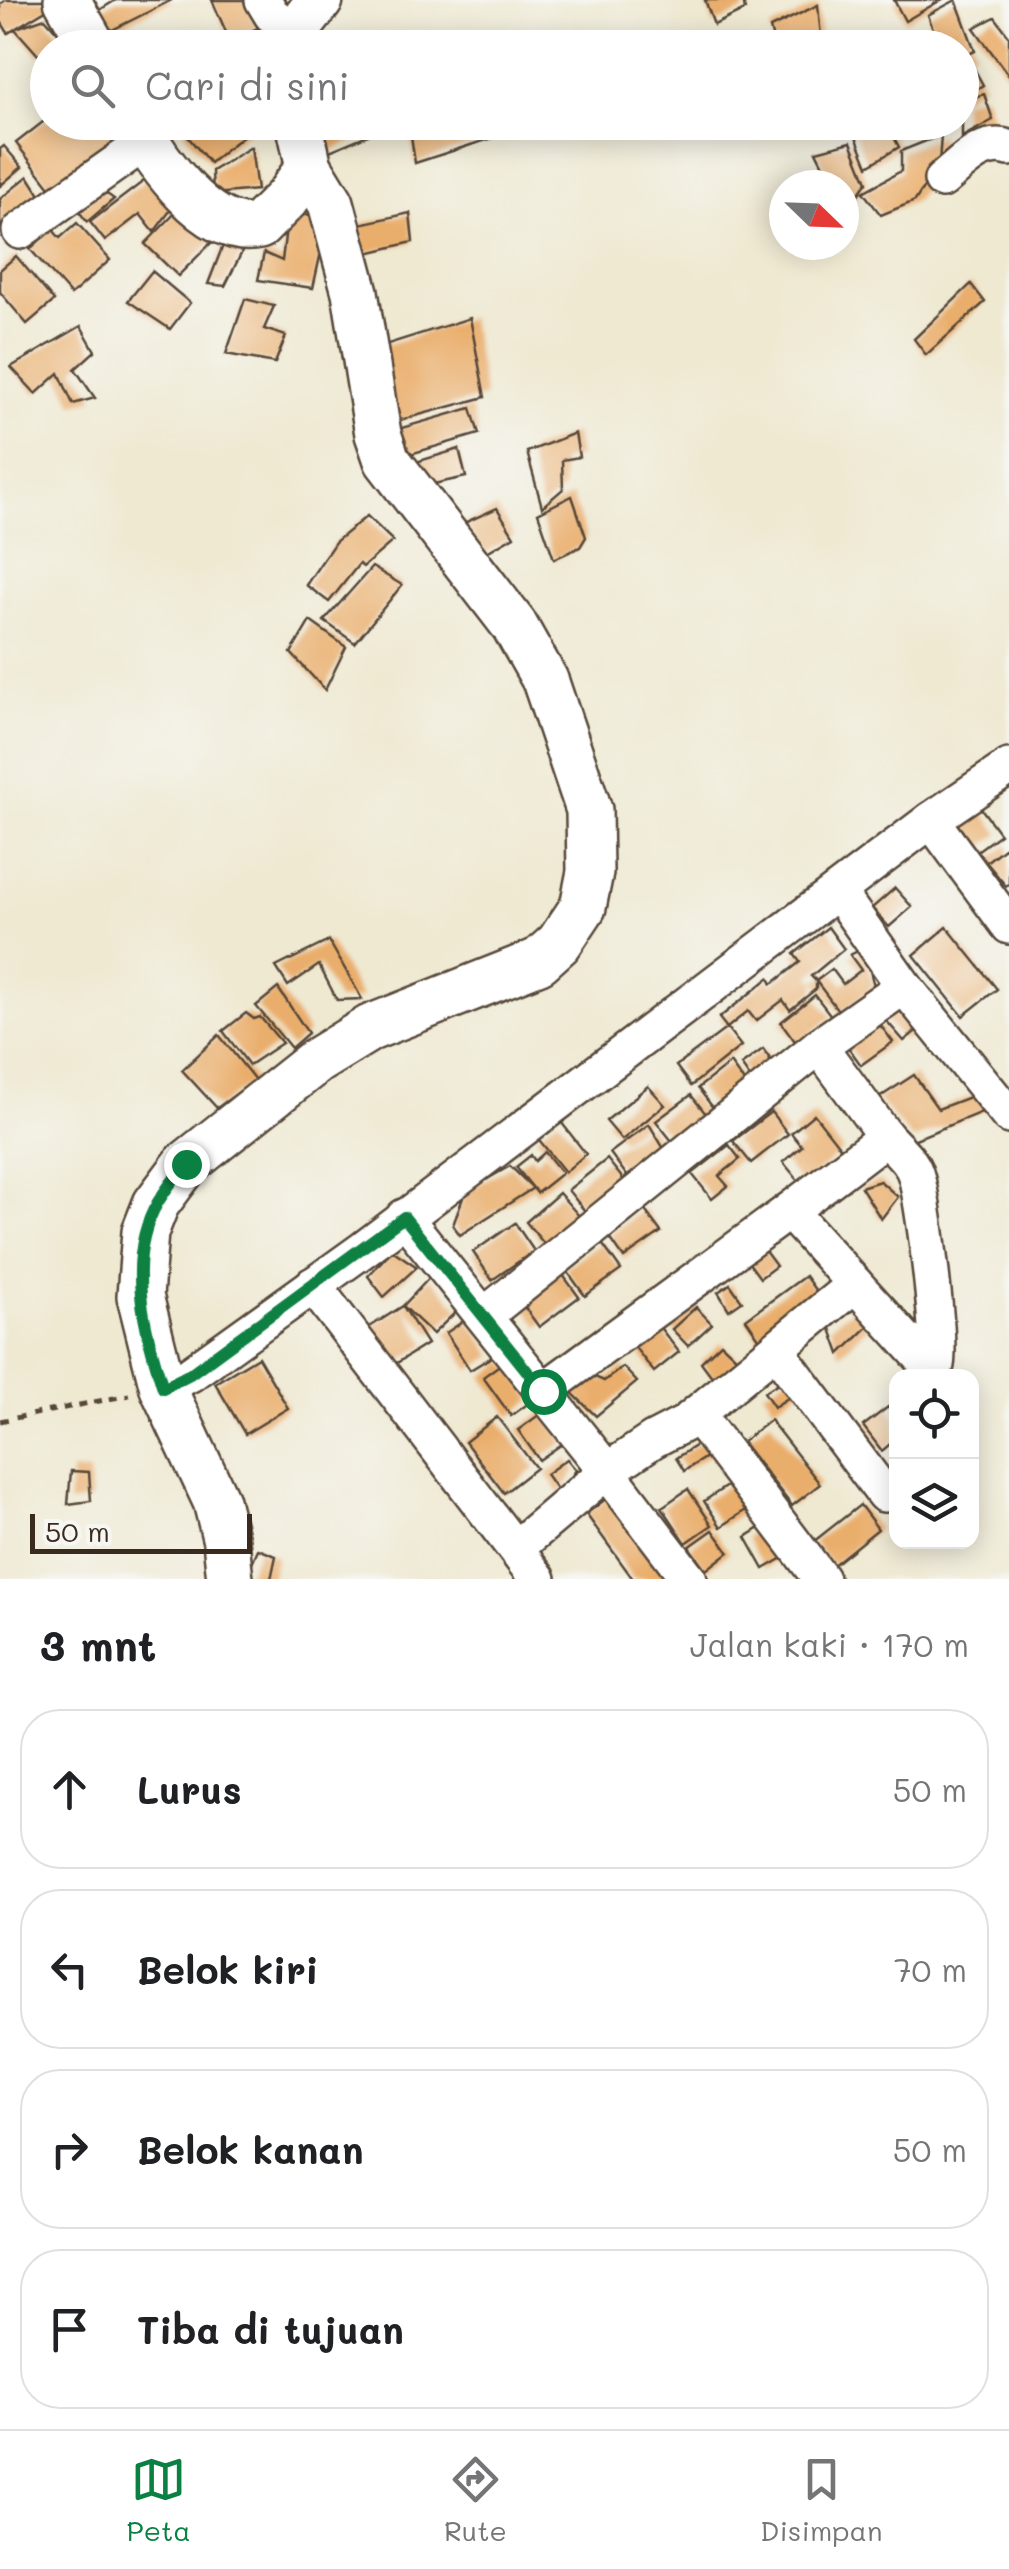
<!DOCTYPE html>
<html lang="id">
<head>
<meta charset="utf-8">
<style>
  body { margin:0; font-family:Mali,sans-serif; background:#f6f6f6; color:#202124 }
  .controls { position:absolute; right:30px; bottom:30px; display:grid; overflow:hidden; border-radius:20px; box-shadow:0 5px 25px #0003 }
  .controls button { width:90px; height:90px; display:grid; place-items:center; padding:0; border:0; border-bottom:2px solid #e0e0e0; background:#fff; color:#202124; font:50px sans-serif }
  .compass { position:absolute; left:769px; top:170px; width:90px; height:90px; border-radius:50%; background:#fff; box-shadow:0 5px 25px #0003; rotate:113deg }
  .scale { position:absolute; left:30px; bottom:25px; width:222px; box-sizing:border-box; padding-left:10px; border:5px solid #3b2a1e; border-top:0; font-size:28px; line-height:35px; white-space:nowrap; color:#3b2a1e; -webkit-text-stroke:8px #f6f6f2; paint-order:stroke }
  .stop { position:absolute; width:30px; height:30px; margin:-22px; border:8px solid #0b8043; border-radius:50%; background:#fff }
  .stop.end { background:#0b8043; border-color:#fff; box-shadow:0 2px 10px #0008 }
  .list { margin:0; padding:0; list-style:none }
  h2 { display:flex; justify-content:space-between; align-items:center; height:130px; margin:0; padding:0 40px; font-size:42px }
  h2 small { font-size:32px; font-weight:400; color:#757577 }
  .list li { display:grid; grid-template-columns:65px 1fr auto; gap:30px; align-items:center; box-sizing:border-box; height:160px; margin:0 20px 20px; padding:0 20px; border:2px solid #e0e0e0; border-radius:40px }
  .list b { display:block; font-size:38px; white-space:nowrap }
  .list em { font-size:32px; font-style:normal; color:#757577 }
  .icon { flex:none; width:55px; height:55px; fill:none; stroke:currentColor; stroke-width:2; stroke-linecap:round; stroke-linejoin:round }
  .map { position:relative; flex:none; width:1009px; height:1579px; overflow:hidden }
  .search { position:absolute; background:#fff; box-shadow:0 5px 25px #0003; left:30px; right:30px; top:30px; height:110px; display:flex; align-items:center; gap:25px; box-sizing:border-box; padding:0 35px; border-radius:55px; color:#757577; font-size:38px }
  .sheet { height:850px; background:#fff }
  nav { display:flex; justify-content:space-around; align-items:center; box-sizing:border-box; height:140px; border-top:2px solid #e0e0e0; background:#fff; font-size:28px; color:#757577 }
  nav a { display:grid; justify-items:center; gap:5px }
  nav .on { color:#0b8043 }
  .map>svg:first-child { display:block }
</style>
</head>
<body>
<div class="map">
<svg width="1009" height="1579" viewBox="0 0 1009 1579">
  <rect width="100%" height="100%" fill="#f6f6f2"/>
  <filter id="ink" filterUnits="userSpaceOnUse"><feTurbulence type="fractalNoise" baseFrequency=".01" numOctaves="2"/><feDisplacementMap in="SourceGraphic" scale="20" xChannelSelector="R" yChannelSelector="G"/><feConvolveMatrix kernelMatrix="1 2 1 2 8 2 1 2 1" color-interpolation-filters="sRGB"/></filter>
  <filter id="wash" filterUnits="userSpaceOnUse"><feTurbulence type="fractalNoise" baseFrequency=".0048" numOctaves="4" result="noise"/><feDisplacementMap in="SourceGraphic" scale="40" xChannelSelector="R" yChannelSelector="G"/><feGaussianBlur stdDeviation="2.25" result="paint"/><feColorMatrix in="noise" values="0 0 0 0 0 0 0 0 0 0 0 0 0 0 0 0 0 1.4 0 .05"/><feComposite in="paint" operator="in"/></filter>
  <g filter="url(#wash)">
    <rect width="100%" height="100%" fill="#efe9d2"/>
    <g id="blocks">
      <g fill="#eaae6c">
        <polygon points="6,0 48,0 52,6 16,28 45,18 61,36 39,56 15,29 8,33 0,20 0,4"/>
        <polygon points="116,0 172,0 106,33 98,11"/>
        <polygon points="212,0 250,0 262,26 230,41"/>
        <polygon points="705,0 743,0 745,10 714,25"/>
        <polygon points="894,0 941,0 905,21"/>
        <polygon points="956,0 975,51 962,57 962,48 940,48 928,15"/>
        <polygon points="818,5 821,38 802,48 775,48 770,28"/>
        <polygon points="995,17 1009,36 1009,76 974,28"/>
        <polygon points="310,34 353,41 351,48 308,48"/>
        <polygon points="970,61 983,85 962,98 962,62"/>
        <polygon points="984,94 993,120 962,137 962,101"/>
        <polygon points="48,118 48,122 115,122 126,137 56,195 16,143"/>
        <polygon points="195,122 254,122 256,125 210,163 184,132"/>
        <polygon points="323,122 386,122 387,127 325,153"/>
        <polygon points="409,122 510,122 511,132 415,163"/>
        <polygon points="854,122 886,122 899,147 868,166 851,124"/>
        <polygon points="941,135 939,164 915,201 881,215 863,192 901,171 901,151"/>
        <polygon points="851,142 867,182 847,210 844,185 833,185 816,151"/>
        <polygon points="4,146 22,167 0,186 0,149"/>
        <polygon points="251,147 257,190 213,194 212,171"/>
        <polygon points="28,176 42,198 0,227 0,199"/>
        <polygon points="149,177 179,199 154,232 140,214 105,241 90,222"/>
        <polygon points="100,189 114,199 87,222 78,210"/>
        <polygon points="184,204 217,237 178,276 145,244"/>
        <polygon points="288,211 328,220 313,288 258,280 264,253 282,261"/>
        <polygon points="410,213 413,242 363,254 360,224"/>
        <polygon points="77,223 110,260 71,295 30,249 52,229 60,238"/>
        <polygon points="227,235 247,242 225,286 208,284"/>
        <polygon points="16,256 54,301 27,324 0,292 0,270"/>
        <polygon points="152,271 190,303 170,329 128,301"/>
        <polygon points="971,284 985,302 926,355 914,339"/>
        <polygon points="245,299 274,306 264,329 286,336 275,363 226,354"/>
        <polygon points="470,318 485,397 386,424 375,348"/>
        <polygon points="81,326 95,351 75,369 95,398 73,404 59,373 36,394 11,367"/>
        <polygon points="471,408 479,434 400,457 391,431"/>
        <polygon points="575,433 579,457 562,460 563,489 542,507 527,452"/>
        <polygon points="459,449 466,477 415,488 406,465"/>
        <polygon points="572,496 586,537 580,547 554,559 538,513"/>
        <polygon points="497,508 514,536 485,553 464,523"/>
        <polygon points="367,516 393,541 363,567 359,564 329,602 306,585 335,542"/>
        <polygon points="372,567 402,585 355,643 324,621"/>
        <polygon points="310,621 346,647 325,690 291,653"/>
        <polygon points="980,807 1000,834 977,851 957,824"/>
        <polygon points="1009,844 1009,884 1006,886 986,862"/>
        <polygon points="895,888 912,907 889,927 872,908"/>
        <polygon points="828,927 844,949 811,976 816,981 832,969 843,984 861,970 850,955 864,948 874,986 840,1013 816,981 816,989 790,1010 783,1000 756,1021 748,1011 727,1028 719,1018 769,978 772,984 800,962 794,954"/>
        <polygon points="947,927 997,989 963,1016 914,955"/>
        <polygon points="329,941 362,999 337,1000 319,965 288,986 276,967"/>
        <polygon points="278,988 308,1033 291,1048 256,1006"/>
        <polygon points="815,995 832,1017 797,1044 781,1022"/>
        <polygon points="907,998 927,1022 904,1041 884,1018"/>
        <polygon points="246,1013 254,1019 260,1017 282,1043 249,1065 223,1031"/>
        <polygon points="881,1026 893,1042 861,1065 848,1047 859,1030"/>
        <polygon points="727,1028 741,1046 691,1086 676,1066"/>
        <polygon points="219,1035 255,1080 217,1108 182,1070"/>
        <polygon points="763,1049 780,1073 758,1089 741,1065"/>
        <polygon points="730,1063 746,1085 714,1109 698,1088"/>
        <polygon points="914,1075 938,1109 977,1094 987,1110 913,1140 877,1099"/>
        <polygon points="648,1086 665,1105 622,1140 606,1121"/>
        <polygon points="691,1095 710,1119 676,1146 656,1121"/>
        <polygon points="771,1112 788,1134 751,1163 733,1141"/>
        <polygon points="814,1114 843,1151 802,1185 783,1162 802,1146 791,1133"/>
        <polygon points="558,1118 586,1154 565,1172 536,1136"/>
        <polygon points="649,1124 666,1152 628,1177 610,1153"/>
        <polygon points="729,1145 740,1159 719,1176 728,1186 712,1199 692,1174"/>
        <polygon points="545,1152 562,1173 537,1193 516,1167 531,1155 535,1161"/>
        <polygon points="607,1159 627,1184 588,1215 568,1190"/>
        <polygon points="510,1166 533,1188 460,1235 453,1225 465,1192"/>
        <polygon points="880,1181 898,1197 881,1219 861,1187"/>
        <polygon points="559,1193 580,1217 546,1246 526,1222"/>
        <polygon points="644,1209 661,1232 624,1258 608,1235"/>
        <polygon points="515,1223 534,1251 492,1280 473,1252"/>
        <polygon points="601,1242 621,1270 585,1296 565,1268"/>
        <polygon points="759,1243 776,1266 760,1278 743,1255"/>
        <polygon points="392,1250 417,1267 384,1297 368,1276"/>
        <polygon points="560,1271 579,1297 539,1327 520,1301"/>
        <polygon points="805,1276 821,1298 761,1341 746,1319"/>
        <polygon points="430,1277 460,1308 433,1334 403,1306"/>
        <polygon points="730,1284 742,1301 729,1310 718,1292"/>
        <polygon points="859,1304 869,1326 840,1354 830,1326"/>
        <polygon points="403,1306 427,1344 392,1366 368,1328"/>
        <polygon points="696,1307 712,1324 688,1346 672,1329"/>
        <polygon points="468,1318 493,1356 470,1370 446,1333"/>
        <polygon points="658,1325 679,1352 654,1372 633,1345"/>
        <polygon points="721,1343 739,1360 716,1382 701,1362"/>
        <polygon points="258,1357 288,1408 245,1434 215,1383"/>
        <polygon points="505,1361 533,1400 511,1416 483,1377"/>
        <polygon points="623,1367 637,1382 596,1416 568,1389 590,1375 604,1381"/>
        <polygon points="791,1375 800,1390 774,1407 764,1392"/>
        <polygon points="888,1407 896,1418 896,1439 882,1451 863,1426"/>
        <polygon points="543,1412 565,1442 539,1460 518,1430"/>
        <polygon points="497,1417 536,1468 504,1493 465,1442"/>
        <polygon points="770,1420 820,1484 792,1506 742,1442"/>
        <polygon points="701,1442 709,1455 684,1471 676,1458"/>
        <polygon points="567,1459 576,1470 560,1494 546,1474"/>
        <polygon points="71,1471 89,1472 91,1501 68,1504"/>
        <polygon points="739,1478 756,1503 721,1527 704,1501"/>
        <polygon points="688,1489 712,1525 686,1543 662,1507"/>
        <polygon points="615,1492 678,1579 633,1579 586,1514"/>
        <polygon points="860,1505 878,1529 832,1566 813,1542"/>
        <polygon points="771,1521 790,1554 764,1569 746,1537"/>
        <polygon points="713,1530 729,1552 706,1570 689,1547"/>
        <polygon points="258,1549 276,1556 271,1579 245,1579"/>
      </g>
    </g>
  </g>
  <g filter="url(#ink)">
    <use href="#blocks" fill-opacity="0" stroke="#564739" stroke-width="2.5"/>
    <g fill="none" stroke-linecap="round" stroke-linejoin="round">
      <defs>
        <g id="minor">
          <polyline points="263,0 272,15 296,31"/>
          <path d="M942,180C962,164 982,139 1009,148"/>
          <polyline points="20,231 146,142"/>
          <polyline points="931,820 1009,926"/>
          <polyline points="838,892 904,986 1009,1116"/>
          <polyline points="404,1217 607,1471 653,1440 684,1424 855,1284 789,1211 886,1137 819,1046"/>
          <path d="M855,1284L927,1363L936,1365C942,1349 923,1194 915,1173C911,1160 895,1147 886,1137"/>
          <polyline points="313,1285 538,1579"/>
          <polyline points="485,1315 819,1046 904,986"/>
          <polyline points="777,1351 884,1494"/>
          <polyline points="163,1388 190,1374 364,1249 931,820 1009,767"/>
          <polyline points="543,1391 789,1211"/>
          <polyline points="697,1415 821,1579"/>
          <polyline points="516,1548 607,1471 689,1579"/>
        </g>
        <g id="tertiary">
          <polyline points="67,0 94,48"/>
          <polyline points="289,48 296,31 320,0"/>
          <path d="M135,122C156,160 209,238 259,226L287,198L309,167"/>
          <polyline points="230,1579 226,1541 216,1501 163,1388 140,1296 145,1232 156,1204 186,1164 316,1061 370,1028 539,961 559,943 583,907 590,872 589,810 545,680 514,625 387,460 378,434 355,292 331,203 309,167 299,122"/>
        </g>
      </defs>
      <use href="#minor" stroke="#564739" stroke-width="40"/>
      <use href="#tertiary" stroke="#564739" stroke-width="50"/>
      <polyline stroke="#564739" stroke-width="5" stroke-dasharray="8 8" stroke-linecap="butt" points="0,1421 129,1395"/>
      <use href="#minor" stroke="#fff" stroke-width="35"/>
      <use href="#tertiary" stroke="#fff" stroke-width="45"/>
    </g>
  </g>
  <g fill="none" stroke-linecap="round" stroke-linejoin="round" filter="url(#ink)">
    <path stroke="#0b8043" stroke-width="12" d="M186,1164C176,1176 166,1189 158,1202C124,1259 145,1330 163,1388L190,1374L404,1217L543,1391"/>
  </g>
</svg>
<div class="controls">
<button><svg class="icon" aria-label="locate" viewBox="0 0 24 24"><circle cx="12" cy="12" r="6"/><path d="M12 2v4M12 18v4M2 12h4M18 12h4"/></svg></button>
<button><svg class="icon" aria-label="layers" viewBox="0 0 24 24"><path d="M12 4l9 5-9 5-9-5zM3 14l9 5 9-5"/></svg></button>
</div>
<svg class="compass" viewBox="-18 -18 36 36"><path d="M0-13l5 13h-10z" fill="#e53935"/><path d="M0 13l5-13h-10z" fill="#757577"/></svg>
<div class="scale">50 m</div>
<div class="stop" style="left:543px;top:1391px"></div>
<div class="stop end" style="left:186px;top:1164px"></div>
<div class="search"><svg class="icon" aria-label="search" viewBox="0 0 24 24"><circle cx="10" cy="10" r="6"/><path d="M15 15l6 6"/></svg>Cari di sini</div>
</div>
<section class="sheet">
<h2>3 mnt<small>Jalan kaki · 170 m</small></h2>
<ul class="list">
<li><svg class="icon" aria-label="ahead" viewBox="0 0 24 24"><path d="M12 20V5M6 11l6-6 6 6"/></svg><div><b>Lurus</b></div><em>50 m</em></li>
<li><svg class="icon" aria-label="left" viewBox="0 0 24 24"><path d="M17 20v-9H6M10 6l-5 5 5 5"/></svg><div><b>Belok kiri</b></div><em>70 m</em></li>
<li><svg class="icon" aria-label="right" viewBox="0 0 24 24"><path d="M7 20v-9h11M14 6l5 5-5 5"/></svg><div><b>Belok kanan</b></div><em>50 m</em></li>
<li><svg class="icon" aria-label="arrive" viewBox="0 0 24 24"><path d="M6 21V4h12l-3 4 3 4H6"/></svg><div><b>Tiba di tujuan</b></div></li>
</ul>
</section>
<nav>
<a class="on"><svg class="icon" aria-label="map" viewBox="0 0 24 24"><path d="M3 6l6-2 6 2 6-2v14l-6 2-6-2-6 2zM9 4v14M15 6v14"/></svg>Peta</a>
<a><svg class="icon" aria-label="directions" viewBox="0 0 24 24"><path d="M12 3l9 9-9 9-9-9zM9 14v-3h6M13 9l2 2-2 2"/></svg>Rute</a>
<a><svg class="icon" aria-label="saved" viewBox="0 0 24 24"><path d="M7 4h10v16l-5-4-5 4z"/></svg>Disimpan</a>
</nav>
</body>
</html>
